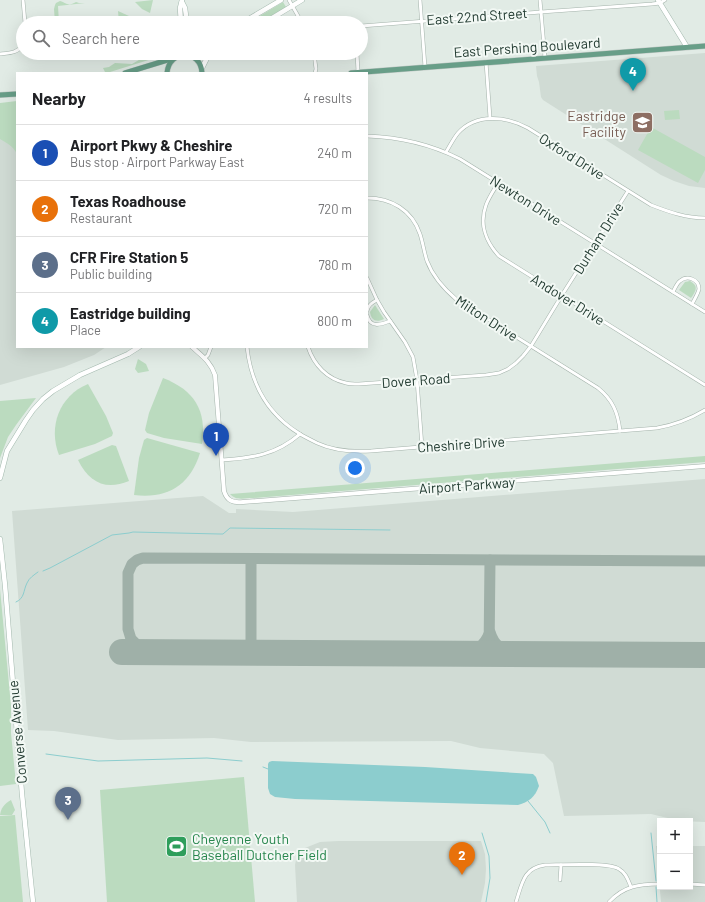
<!DOCTYPE html>
<html lang="en">
<head>
<meta charset="utf-8">
<style>
  body { margin:0; font-family:Barlow,sans-serif; background:#f6f6f6; color:#202124 }
  .controls { position:absolute; right:12px; bottom:12px; display:grid; overflow:hidden; border-radius:0px; box-shadow:0 4px 16px #0002 }
  .controls button { width:36px; height:36px; display:grid; place-items:center; padding:0; border:0; border-bottom:1px solid #e0e0e0; background:#fff; color:#202124; font:20px sans-serif }
  .you { position:absolute; left:355px; top:468px; width:14px; height:14px; margin:-10px; border:3px solid #fff; border-radius:50%; background:#1a73e8; box-shadow:0 0 0 6px #1a73e833 }
  .badge { display:grid; place-items:center; width:26px; height:26px; border-radius:50%; background:#1a73e8; color:#fff; font-size:13px; font-weight:700 }
  .pin { position:absolute; translate:-50% -33px; filter:drop-shadow(0 1px 2px #0008) }
  .pin::after { content:''; position:absolute; top:21px; width:14px; height:12px; background:inherit; clip-path:polygon(0 0,100% 0,50% 100%) }
  .list { margin:0; padding:0; list-style:none }
  h2 { display:flex; justify-content:space-between; align-items:center; height:52px; margin:0; padding:0 16px; font-size:17px }
  h2 small { font-size:13px; font-weight:400; color:#757577 }
  .list li { display:grid; grid-template-columns:26px 1fr auto; gap:12px; align-items:center; box-sizing:border-box; height:56px; padding:0 16px; border-top:1px solid #e0e0e0 }
  .list b { display:block; font-size:15px; white-space:nowrap }
  .list p { margin:0; font-size:13px; white-space:nowrap; color:#757577 }
  .list em { font-size:13px; font-style:normal; color:#757577 }
  .icon { flex:none; width:22px; height:22px; fill:none; stroke:currentColor; stroke-width:2; stroke-linecap:round; stroke-linejoin:round }
  .map { position:relative; flex:none; width:705px; height:902px; overflow:hidden }
  .search { position:absolute; background:#fff; box-shadow:0 4px 16px #0002; left:16px; top:16px; width:352px; height:44px; display:flex; align-items:center; gap:10px; box-sizing:border-box; padding:0 14px; border-radius:22px; color:#757577; font-size:15px }
  .panel { position:absolute; background:#fff; box-shadow:0 4px 16px #0002; left:16px; top:72px; width:352px; height:276px; border-radius:0px }
  .map>svg:first-child { display:block }
</style>
</head>
<body>
<div class="map">
<svg width="705" height="902" viewBox="0 0 705 902">
  <rect width="100%" height="100%" fill="#e1ebe5"/>
  <g fill="#d0dbd4">
    <polygon points="705,53 705,188 689,186 674,181 661,175 543,100 541,97 539,82 537,76 536,66"/>
    <polygon points="17,103 17,347 106,347 94,355 64,367 0,385 0,104"/>
    <polygon points="705,479 705,822 680,821 651,814 564,816 553,763 544,754 480,748 451,741 251,742 214,738 118,740 54,731 28,730 12,511 203,496 229,513 236,513 236,509 293,512"/>
    <polygon points="338,841 481,841 485,854 486,869 485,883 481,902 297,902 295,865 297,855 305,848 320,842"/>
    <polygon points="656,846 660,846 660,887 690,887 690,846 705,846 705,902 661,902"/>
  </g>
  <g fill="#bbdbbf">
    <polygon points="153,0 150,13 142,9 135,2"/>
    <path d="M60,1C67,3 68,7 76,2L79,3H85L58,6L59,23H55L54,9L55,5L56,3Z"/>
    <polygon points="283,2 286,7 259,23 248,23"/>
    <polygon points="118,11 129,16 139,23 119,23"/>
    <polygon points="154,53 171,53 110,72 105,72 103,68 109,67 115,63 132,64 144,57 149,56"/>
    <path d="M17,101V154C13,146 7,143 0,139V103Z"/>
    <polygon points="679,110 680,119 665,120 664,111"/>
    <polygon points="651,127 705,157 705,170 698,183 638,150"/>
    <path d="M690,281C699,286 696,291 691,298L679,290L685,282Z"/>
    <path d="M375,305L384,319C376,323 371,320 370,312Z"/>
    <polygon points="138,359 146,364 149,371 138,373 135,369"/>
    <path d="M163,378C194,390 207,410 202,444L164,438L147,433L145,430L149,413Z"/>
    <path d="M88,384L106,416L113,433L112,436L95,444L59,455C48,427 59,396 88,384Z"/>
    <polygon points="36,398 16,425 8,437 0,458 0,401"/>
    <path d="M147,438L200,453C190,485 168,499 134,495L139,458L144,440Z"/>
    <path d="M112,445L116,446L129,481C105,491 89,482 78,460Z"/>
    <path d="M705,456V462L253,498C244,498 236,501 230,494Z"/>
    <polygon points="0,589 11,706 11,733 16,784 0,786"/>
    <polygon points="244,777 255,902 107,902 100,790"/>
    <path d="M11,800L15,810L12,815H0C1,808 4,804 11,800Z"/>
    <polygon points="15,815 23,902 0,902 0,816"/>
  </g>
  <path fill="#8ccdce" d="M272,761L425,767L533,774L536,777L539,786C535,797 529,802 518,805L295,799L275,797L270,794L268,788V764L269,762Z"/>
  <g fill="none" stroke-linecap="round" stroke-linejoin="round">
    <g stroke="#8ccdce" stroke-width="1">
      <polyline points="43,571 50,568 112,535 129,533 133,532 220,534 223,534 230,528 390,530"/>
      <path d="M16,602C25,598 23,591 27,583C29,578 34,575 38,572"/>
      <polyline points="46,754 98,761 207,758 242,761"/>
      <polyline points="263,767 268,769"/>
      <polyline points="528,801 545,822 550,833"/>
      <polyline points="482,833 489,856 490,878 486,902"/>
      <polyline points="651,833 656,881"/>
      <polyline points="656,887 657,902"/>
    </g>
    <g stroke="#9fb0a8" stroke-width="11">
      <path d="M251,559V644C253,651 257,652 264,653"/>
      <path d="M490,632C494,646 503,651 516,654"/>
      <polyline points="159,652 145,650 137,645 131,639 128,629 128,573 132,564 137,560 143,558 705,561"/>
      <path d="M463,654C476,651 484,646 489,634"/>
      <polyline points="489,654 490,560"/>
      <polyline points="687,655 705,652"/>
    </g>
    <polyline stroke="#9fb0a8" stroke-width="26" points="122,652 705,655"/>
    <defs>
      <g id="minor">
        <polyline points="23,0 25,23"/>
        <polyline points="289,0 302,23"/>
        <polyline points="420,0 425,67"/>
        <polyline points="540,0 545,58"/>
        <polyline points="361,26 541,12 652,4 660,3 665,0"/>
        <polyline points="314,53 316,69 315,73"/>
        <polyline points="357,53 358,72"/>
        <path d="M0,54C10,53 17,53 23,45"/>
        <polyline points="486,62 490,118"/>
        <path d="M367,136C400,137 430,144 460,159L705,312"/>
        <path d="M446,152C450,146 453,139 458,133C476,113 506,116 528,128L651,205C669,212 686,218 705,218"/>
        <path d="M498,183C494,190 489,197 486,205C479,224 486,242 499,256L705,385"/>
        <path d="M367,198C391,198 412,210 420,234C423,243 424,252 427,261C433,277 444,289 457,300L598,388C613,400 618,413 620,431"/>
        <path d="M367,278L377,300C372,303 368,305 367,311"/>
        <path d="M673,292C675,288 677,283 680,281C687,275 699,279 699,289C698,294 694,300 692,304"/>
        <polyline points="377,300 384,312 405,342 413,357 417,380 422,447"/>
        <path d="M367,315C370,328 380,325 390,321"/>
        <path d="M247,347C251,384 267,414 300,434"/>
        <path d="M308,347C314,365 327,379 346,383C350,384 355,384 359,384L486,375L499,373L508,369L516,363L523,356L531,346L562,295L628,191"/>
        <polyline points="205,358 208,355 211,347"/>
        <path d="M222,460C252,458 276,455 300,434C305,437 311,440 317,443C334,451 353,452 371,451L657,428C674,425 690,419 705,410"/>
        <polyline points="560,880 561,865"/>
        <polyline points="690,884 705,885"/>
        <path d="M516,902C522,884 523,868 545,865C559,865 610,862 619,869C626,873 628,880 631,887"/>
        <path d="M609,902C624,886 639,884 660,884"/>
      </g>
      <path id="tertiary" d="M192,347C202,356 210,361 215,375L224,491C227,501 233,503 243,502L705,466"/>
      <g id="secondary">
        <polyline points="658,0 687,47"/>
        <polyline points="182,2 185,8 187,23"/>
        <polyline points="181,23 180,8 182,0"/>
        <polyline points="242,23 281,0"/>
        <polyline points="264,23 302,0"/>
        <polyline points="192,56 203,53"/>
        <polyline points="202,68 207,58 212,53"/>
        <polyline points="0,478 7,451 26,420 33,410 43,399 53,391 80,375 128,354 139,347"/>
        <polyline points="0,539 5,585 22,794 33,902"/>
      </g>
      <g id="primary">
        <polyline points="125,73 174,58"/>
        <path d="M167,73C169,49 201,49 202,73"/>
        <polyline points="351,73 705,46"/>
        <polyline points="0,95 17,94"/>
      </g>
    </defs>
    <use href="#minor" stroke="#a4b3ab" stroke-width="4"/>
    <use href="#tertiary" stroke="#a4b3ab" stroke-width="5"/>
    <use href="#secondary" stroke="#a3b9ae" stroke-width="5.5"/>
    <use href="#primary" stroke="#c1c8c5" stroke-width="6"/>
    <use href="#minor" stroke="#fff" stroke-width="3"/>
    <use href="#tertiary" stroke="#fff" stroke-width="4"/>
    <use href="#secondary" stroke="#fff" stroke-width="4.5"/>
    <use href="#primary" stroke="#689e88" stroke-width="5"/>
  </g>
  <defs>
    <symbol id="school-square" viewBox="-11 -11 22 22"><rect x="-9" y="-9" width="18" height="18" rx="4" fill="#8d6e63" stroke="#f2f8f4"/><path d="M0-5L7-2L0 1L-7-2ZM-4 1L0 2.5L4 1V4Q0 6-4 4Z" fill="#fff"/></symbol>
    <symbol id="stadium-square" viewBox="-11 -11 22 22"><rect x="-9" y="-9" width="18" height="18" rx="4" fill="#2e9e5b" stroke="#f2f8f4"/><path d="M0-5a6.5 5 0 1 0 0 10a6.5 5 0 1 0 0-10ZM-3.5-1.8h7v3.6h-7Z" fill="#fff"/></symbol>
  </defs>
  <g fill-rule="evenodd">
    <use href="#school-square" x="630" y="110" width="25" height="25"/>
    <use href="#stadium-square" x="164" y="834" width="25" height="25"/>
  </g>
  <g text-anchor="middle" dominant-baseline="central" stroke-width="4" stroke-linejoin="round" paint-order="stroke">
    <g font-size="14" fill="#223b31" stroke="#f2f8f4">
      <text transform="translate(477 16) rotate(-4)">East 22nd Street</text>
      <text transform="translate(527 47) rotate(-4)">East Pershing Boulevard</text>
      <text transform="translate(572 156) rotate(32)">Oxford Drive</text>
      <text transform="translate(526 200) rotate(32)">Newton Drive</text>
      <text transform="translate(598 238) rotate(-58)">Durham Drive</text>
      <text transform="translate(568 299) rotate(32)">Andover Drive</text>
      <text transform="translate(487 318) rotate(33)">Milton Drive</text>
      <text transform="translate(416 380) rotate(-4)">Dover Road</text>
      <text transform="translate(461 444) rotate(-4)">Cheshire Drive</text>
      <text transform="translate(467 485) rotate(-4)">Airport Parkway</text>
      <text transform="translate(17 732) rotate(-95)">Converse Avenue</text>
    </g>
    <g font-size="14" fill="#785e54" stroke="#f2f8f4" text-anchor="end">
      <text x="626" y="115">Eastridge<tspan x="626" dy="16">Facility</tspan></text>
    </g>
    <g font-size="14" fill="#27864d" stroke="#f2f8f4" text-anchor="start">
      <text x="192" y="838">Cheyenne Youth<tspan x="192" dy="16">Baseball Dutcher Field</tspan></text>
    </g>
  </g>
</svg>
<div class="controls">
<button>+</button>
<button>−</button>
</div>
<div class="you"></div>
<div class="pin badge" style="left:216px;top:456px;background:#1a4fb4">1</div>
<div class="pin badge" style="left:462px;top:875px;background:#e8710a">2</div>
<div class="pin badge" style="left:68px;top:820px;background:#5c6f8a">3</div>
<div class="pin badge" style="left:633px;top:91px;background:#0f9aa8">4</div>
<div class="search"><svg class="icon" aria-label="search" viewBox="0 0 24 24"><circle cx="10" cy="10" r="6"/><path d="M15 15l6 6"/></svg>Search here</div>
<section class="panel">
<h2>Nearby<small>4 results</small></h2>
<ul class="list">
<li><span class="badge" style="background:#1a4fb4">1</span><div><b>Airport Pkwy &amp; Cheshire</b><p>Bus stop · Airport Parkway East</p></div><em>240 m</em></li>
<li><span class="badge" style="background:#e8710a">2</span><div><b>Texas Roadhouse</b><p>Restaurant</p></div><em>720 m</em></li>
<li><span class="badge" style="background:#5c6f8a">3</span><div><b>CFR Fire Station 5</b><p>Public building</p></div><em>780 m</em></li>
<li><span class="badge" style="background:#0f9aa8">4</span><div><b>Eastridge building</b><p>Place</p></div><em>800 m</em></li>
</ul>
</section>
</div>
</body>
</html>
